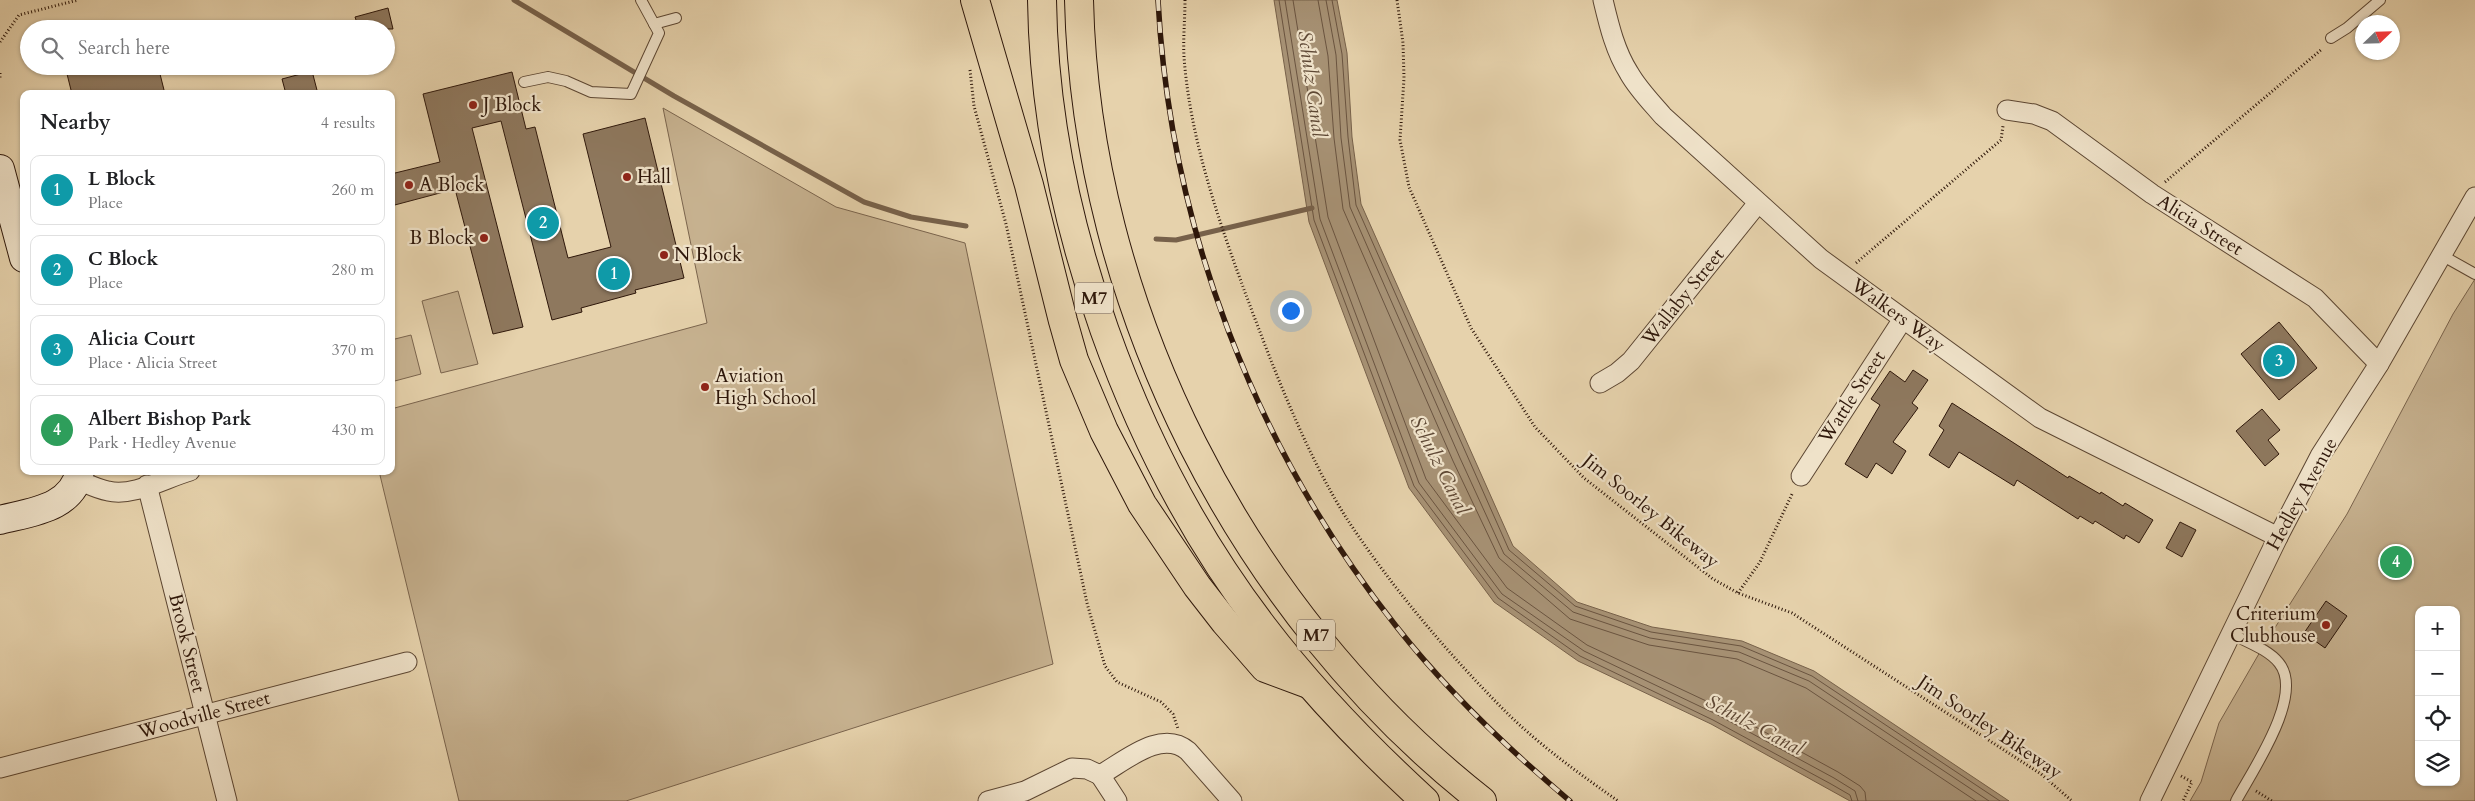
<!DOCTYPE html>
<html lang="en">
<head>
<meta charset="utf-8">
<style>
  body { margin:0; font-family:Cardo,serif; background:#f6f6f6; color:#202124 }
  .controls { position:absolute; right:15px; bottom:15px; display:grid; overflow:hidden; border-radius:10px; box-shadow:0 1px 4px #0004 }
  .controls button { width:45px; height:45px; display:grid; place-items:center; padding:0; border:0; border-bottom:1px solid #e0e0e0; background:#fff; color:#202124; font:25px sans-serif }
  .compass { position:absolute; left:2355px; top:15px; width:45px; height:45px; border-radius:50%; background:#fff; box-shadow:0 1px 4px #0004; rotate:67deg }
  .you { position:absolute; left:1290px; top:310px; width:18px; height:18px; margin:-12px; border:4px solid #fff; border-radius:50%; background:#1a73e8; box-shadow:0 0 0 8px #1a73e833 }
  .badge { display:grid; place-items:center; width:32px; height:32px; border-radius:50%; background:#8f2418; color:#fff; font-size:16px; font-weight:700 }
  .pin { position:absolute; translate:-50% -50%; border:2px solid #fff; box-shadow:0 1px 5px #0006 }
  .list { margin:0; padding:0; list-style:none }
  h2 { display:flex; justify-content:space-between; align-items:center; height:65px; margin:0; padding:0 20px; font-size:21px }
  h2 small { font-size:16px; font-weight:400; color:#757577 }
  .list li { display:grid; grid-template-columns:32px 1fr auto; gap:15px; align-items:center; box-sizing:border-box; height:70px; margin:0 10px 10px; padding:0 10px; border:1px solid #e0e0e0; border-radius:10px }
  .list b { display:block; font-size:19px; white-space:nowrap }
  .list p { margin:0; font-size:16px; white-space:nowrap; color:#757577 }
  .list em { font-size:16px; font-style:normal; color:#757577 }
  .icon { flex:none; width:28px; height:28px; fill:none; stroke:currentColor; stroke-width:2; stroke-linecap:round; stroke-linejoin:round }
  .map { position:relative; flex:none; width:2475px; height:801px; overflow:hidden }
  .search { position:absolute; background:#fff; box-shadow:0 1px 4px #0004; left:20px; top:20px; width:375px; height:55px; display:flex; align-items:center; gap:12px; box-sizing:border-box; padding:0 18px; border-radius:28px; color:#757577; font-size:19px }
  .panel { position:absolute; background:#fff; box-shadow:0 1px 4px #0004; left:20px; top:90px; width:375px; height:385px; border-radius:10px }
  .map>svg:first-child { display:block }
</style>
</head>
<body>
<div class="map">
<svg width="2475" height="801" viewBox="0 0 2475 801">
  <rect width="100%" height="100%" fill="#e6d2ac"/>
  <filter id="stains"><feTurbulence type="fractalNoise" baseFrequency=".004" numOctaves="4"/><feColorMatrix values="0 0 0 0 .2 0 0 0 0 .09 0 0 0 0 .02 0 0 0 .5 -.17"/></filter>
  <radialGradient id="worn" r=".72"><stop offset=".6" stop-color="#630" stop-opacity="0"/><stop offset="1" stop-color="#630" stop-opacity=".3"/></radialGradient>
  <g fill="#c7b290" stroke="#7a644d" fill-rule="evenodd">
    <polygon points="663,108 836,207 965,243 1053,664 626,801 459,801 379,471 391,471 391,409 707,323"/>
    <path d="M2475,279V801H2190L2201,782L2219,723L2264,645L2347,514L2453,314ZM2419,610H2456V782H2419Z"/>
    <polygon points="458,291 478,364 441,373 422,301"/>
    <polygon points="411,335 421,374 391,382 391,340"/>
  </g>
  <polygon fill="#a79275" stroke="#77614a" points="1274,0 1337,0 1347,53 1352,137 1361,204 1513,546 1577,602 1652,627 1742,641 1814,671 2009,801 1850,801 1711,724 1578,661 1494,602 1409,488 1309,222"/>
  <g fill="none" stroke-linecap="round" stroke-linejoin="round">
    <g stroke="#6a5440" stroke-width="1">
      <polyline points="1279,0 1314,220 1414,486 1498,598 1580,656 1713,720 1831,784 1850,795 1852,801"/>
      <polyline points="1285,0 1320,219 1419,483 1502,594 1584,651 1716,714 1834,778 1855,791 1858,801"/>
      <polyline points="1293,0 1328,217 1426,479 1507,588 1587,645 1719,707 1838,772 1860,786 1865,792 1866,801"/>
      <polyline points="1318,0 1328,56 1334,138 1343,209 1453,461 1499,558 1570,619 1649,645 1737,659 1806,688 1976,801"/>
      <polyline points="1326,0 1336,55 1341,138 1350,207 1460,458 1504,554 1573,612 1650,638 1739,652 1809,681 1989,801"/>
      <polyline points="1332,0 1342,54 1348,137 1356,205 1509,550 1575,606 1651,632 1741,646 1812,676 2000,801"/>
    </g>
    <g stroke="#77614a" stroke-width="5">
      <polyline points="514,0 674,96 864,202 911,217 966,226"/>
      <polyline points="1156,239 1176,240 1312,208"/>
    </g>
  </g>
  <g fill="#8e785e" stroke="#2e170a">
    <polygon points="388,8 393,29 359,29 355,17"/>
    <polygon points="65,66 158,66 165,94 72,94"/>
    <polygon points="312,71 318,94 286,94 282,79"/>
    <polygon points="512,72 526,129 535,127 568,258 611,247 583,134 645,118 684,278 635,290 636,293 581,308 582,312 552,320 501,121 472,128 523,327 493,334 455,189 391,206 391,174 440,162 423,94"/>
    <polygon points="2279,322 2317,368 2279,400 2241,354"/>
    <polygon points="1913,370 1928,380 1912,403 1918,408 1893,442 1906,451 1892,474 1876,463 1867,478 1845,464 1880,405 1871,399 1890,371 1905,382"/>
    <polygon points="1952,403 2068,478 2069,476 2100,494 2101,492 2123,506 2125,503 2153,520 2139,543 2126,535 2124,539 2095,521 2093,524 2080,516 2078,519 2017,480 2014,486 1959,452 1949,468 1929,455 1944,430 1939,426"/>
    <polygon points="2262,409 2280,430 2268,440 2279,454 2265,466 2236,431"/>
    <polygon points="2180,522 2196,530 2182,557 2166,548"/>
    <polygon points="2326,601 2347,616 2325,648 2304,633"/>
  </g>
  <g fill="none" stroke-linecap="round" stroke-linejoin="round">
    <defs>
      <g id="lane">
        <polyline points="654,24 676,18"/>
        <polyline points="2331,38 2347,28 2380,0"/>
        <polyline points="524,82 548,77 566,81 591,92 631,94 659,33 641,0"/>
        <polyline points="2443,256 2475,274"/>
        <path d="M2230,633C2246,642 2268,649 2279,663C2305,695 2252,771 2236,801"/>
      </g>
      <g id="street">
        <path d="M1603,0C1609,25 1615,51 1629,73C1638,89 1651,102 1663,116L1821,259L2040,418L2278,537"/>
        <polyline points="2007,110 2034,114 2052,121 2152,194 2315,298 2379,364"/>
        <polyline points="1600,383 1617,373 1631,361 1758,203"/>
        <polyline points="1801,476 1903,319"/>
        <path d="M78,480C88,484 97,489 108,491C134,497 165,478 190,471"/>
        <polyline points="147,485 227,801"/>
        <polyline points="0,768 407,662"/>
        <polyline points="1100,775 1117,801"/>
        <path d="M988,801L1025,791L1072,768L1087,769L1100,775C1124,762 1161,728 1188,751L1232,801"/>
        <polyline points="2150,801 2278,537 2320,456 2379,364 2475,197"/>
      </g>
      <g id="secondary">
        <polyline points="0,169 24,258"/>
        <path d="M0,520C31,512 72,509 80,471"/>
      </g>
      <g id="highway">
        <polyline points="975,0 1029,185 1063,321 1074,360 1104,431 1142,504 1197,586 1225,622 1265,668 1308,684"/>
        <path d="M1042,0C1045,215 1132,456 1263,627C1311,690 1366,747 1425,801"/>
        <path d="M1079,0C1086,306 1241,612 1482,801"/>
      </g>
    </defs>
    <use href="#lane" stroke="#5c4632" stroke-width="12"/>
    <use href="#street" stroke="#5c4632" stroke-width="21"/>
    <use href="#secondary" stroke="#2e170a" stroke-width="30"/>
    <use href="#highway" stroke="#2e170a" stroke-width="30"/>
    <g stroke="#2e170a" stroke-width="3" stroke-dasharray="1 2.5" stroke-linecap="butt">
      <path d="M1185,0C1185,19 1183,38 1184,57C1190,138 1218,219 1246,295C1273,367 1306,454 1347,519C1391,586 1444,649 1500,706C1535,742 1577,772 1618,801"/>
      <polyline points="1397,0 1403,43 1404,78 1400,140 1409,187 1471,328 1535,427 1584,478 1713,579 1738,593 1792,613 2041,774 2072,801"/>
      <polyline points="0,42 19,15 78,0"/>
      <polyline points="970,70 974,106 1006,224 1087,603 1105,666 1117,682 1161,702 1173,714 1178,729"/>
      <polyline points="0,73 0,78"/>
      <polyline points="2165,182 2322,49"/>
      <polyline points="1856,263 2001,140 2003,126"/>
      <polyline points="1738,593 1760,562 1793,492"/>
      <polyline points="2181,776 2192,782 2183,801"/>
      <polyline points="2256,791 2272,801"/>
    </g>
    <use href="#lane" stroke="#efe2c9" stroke-width="10"/>
    <use href="#street" stroke="#efe2c9" stroke-width="19"/>
    <use href="#secondary" stroke="#efe2c9" stroke-width="28"/>
    <use href="#highway" stroke="#e6d2ac" stroke-width="28"/>
    <defs>
      <path id="rail" d="M1158,0C1170,227 1255,448 1396,626C1447,691 1507,748 1570,801"/>
    </defs>
    <use href="#rail" stroke="#2e170a" stroke-width="5.5"/>
    <use href="#rail" stroke="#efe2c9" stroke-width="4" stroke-dasharray="11" stroke-linecap="butt"/>
  </g>
  <g fill="#8f2418" stroke="#efe2c9" stroke-width="2">
    <circle cx="473" cy="105" r="5"/>
    <circle cx="627" cy="177" r="5"/>
    <circle cx="409" cy="185" r="5"/>
    <circle cx="484" cy="238" r="5"/>
    <circle cx="664" cy="255" r="5"/>
    <circle cx="705" cy="387" r="5"/>
    <circle cx="2326" cy="625" r="5"/>
  </g>
  <g text-anchor="middle" dominant-baseline="central" stroke-width="4.5" stroke-linejoin="round" paint-order="stroke">
    <g fill="#efe2c9" stroke="#685443" stroke-width="1">
      <rect x="1075" y="282.5" width="38" height="31" rx="4"/>
      <rect x="1297" y="619.5" width="38" height="31" rx="4"/>
    </g>
    <g font-size="18" font-weight="bold" fill="#2e170a">
      <text x="1094" y="298">M7</text>
      <text x="1316" y="635">M7</text>
    </g>
    <g font-size="19" fill="#2e170a" stroke="#efe2c9" text-anchor="start">
      <text x="483" y="105">J Block</text>
      <text x="637" y="177">Hall</text>
      <text x="419" y="185">A Block</text>
      <text x="474" y="238" text-anchor="end">B Block</text>
      <text x="674" y="255">N Block</text>
      <text x="715" y="376">Aviation<tspan x="715" dy="22">High School</tspan></text>
      <text x="2316" y="614" text-anchor="end">Criterium<tspan x="2316" dy="22">Clubhouse</tspan></text>
    </g>
    <g font-size="19" fill="#2e170a" stroke="#efe2c9">
      <text transform="translate(2200 225) rotate(32)">Alicia Street</text>
      <text transform="translate(1683 297) rotate(-51)">Wallaby Street</text>
      <text transform="translate(1898 315) rotate(36)">Walkers Way</text>
      <text transform="translate(1852 397) rotate(-57)">Wattle Street</text>
      <text transform="translate(2302 494) rotate(-61)">Hedley Avenue</text>
      <text transform="translate(1651 511) rotate(39)">Jim Soorley Bikeway</text>
      <text transform="translate(187 643) rotate(76)">Brook Street</text>
      <text transform="translate(204 715) rotate(-15)">Woodville Street</text>
      <text transform="translate(1990 727) rotate(34)">Jim Soorley Bikeway</text>
    </g>
    <g font-size="20" font-style="italic" fill="#5e4835" stroke="#efe2c9">
      <text transform="translate(1312 84) rotate(82)">Schulz Canal</text>
      <text transform="translate(1440 465) rotate(63)">Schulz Canal</text>
      <text transform="translate(1755 725) rotate(28)">Schulz Canal</text>
    </g>
  </g>
  <rect width="100%" height="100%" filter="url(#stains)"/>
  <rect width="100%" height="100%" fill="url(#worn)"/>
</svg>
<div class="controls">
<button>+</button>
<button>−</button>
<button><svg class="icon" aria-label="locate" viewBox="0 0 24 24"><circle cx="12" cy="12" r="6"/><path d="M12 2v4M12 18v4M2 12h4M18 12h4"/></svg></button>
<button><svg class="icon" aria-label="layers" viewBox="0 0 24 24"><path d="M12 4l9 5-9 5-9-5zM3 14l9 5 9-5"/></svg></button>
</div>
<svg class="compass" viewBox="-18 -18 36 36"><path d="M0-13l5 13h-10z" fill="#e53935"/><path d="M0 13l5-13h-10z" fill="#757577"/></svg>
<div class="you"></div>
<div class="pin badge" style="left:614px;top:274px;background:#0f9aa8">1</div>
<div class="pin badge" style="left:543px;top:223px;background:#0f9aa8">2</div>
<div class="pin badge" style="left:2279px;top:361px;background:#0f9aa8">3</div>
<div class="pin badge" style="left:2396px;top:562px;background:#2e9e5b">4</div>
<div class="search"><svg class="icon" aria-label="search" viewBox="0 0 24 24"><circle cx="10" cy="10" r="6"/><path d="M15 15l6 6"/></svg>Search here</div>
<section class="panel">
<h2>Nearby<small>4 results</small></h2>
<ul class="list">
<li><span class="badge" style="background:#0f9aa8">1</span><div><b>L Block</b><p>Place</p></div><em>260 m</em></li>
<li><span class="badge" style="background:#0f9aa8">2</span><div><b>C Block</b><p>Place</p></div><em>280 m</em></li>
<li><span class="badge" style="background:#0f9aa8">3</span><div><b>Alicia Court</b><p>Place · Alicia Street</p></div><em>370 m</em></li>
<li><span class="badge" style="background:#2e9e5b">4</span><div><b>Albert Bishop Park</b><p>Park · Hedley Avenue</p></div><em>430 m</em></li>
</ul>
</section>
</div>
</body>
</html>
